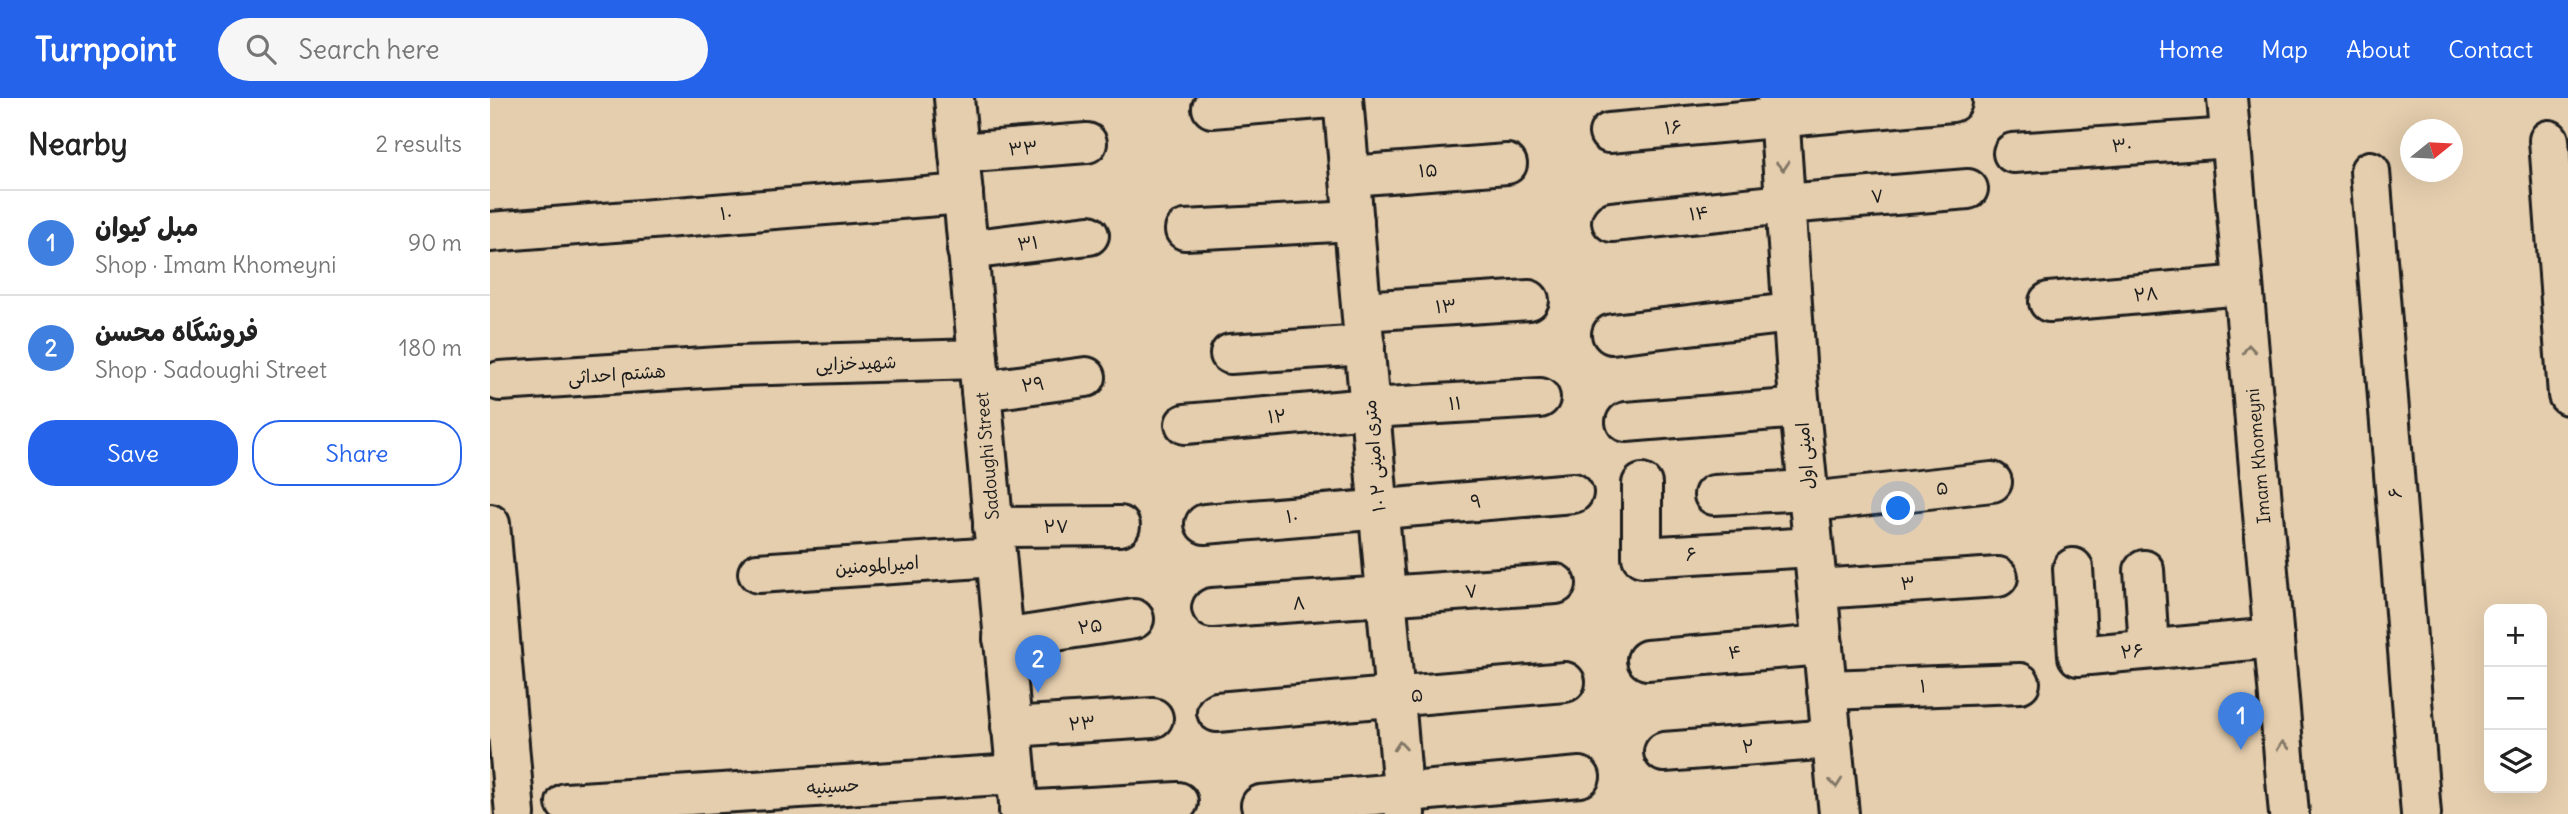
<!DOCTYPE html>
<html lang="en">
<head>
<meta charset="utf-8">
<style>
  body { margin:0; font-family:Delius,"Playpen Sans Arabic",sans-serif; background:#f6f6f6; color:#222 }
  .controls { position:absolute; right:21px; bottom:21px; display:grid; overflow:hidden; border-radius:14px; box-shadow:0 7px 28px #0002 }
  .controls button { width:63px; height:63px; display:grid; place-items:center; padding:0; border:0; border-bottom:2px solid #e0e0e0; background:#fff; color:#222; font:35px sans-serif }
  .compass { position:absolute; left:1910px; top:21px; width:63px; height:63px; border-radius:50%; background:#fff; box-shadow:0 7px 28px #0002; rotate:72deg }
  .you { position:absolute; left:1409px; top:411px; width:24px; height:24px; margin:-18px; border:5px solid #fff; border-radius:50%; background:#1a73e8; box-shadow:0 0 0 10px #1a73e833 }
  .badge { display:grid; place-items:center; width:46px; height:46px; border-radius:50%; background:#2563eb; color:#fff; font-size:23px; font-weight:700 }
  .pin { position:absolute; translate:-50% -58px; filter:drop-shadow(0 2px 4px #0008) }
  .pin::after { content:''; position:absolute; top:37px; width:24px; height:21px; background:inherit; clip-path:polygon(0 0,100% 0,50% 100%) }
  .list { margin:0; padding:0; list-style:none }
  h2 { display:flex; justify-content:space-between; align-items:center; height:91px; margin:0; padding:0 28px; font-size:30px }
  h2 small { font-size:23px; font-weight:400; color:#767676 }
  .list li { display:grid; grid-template-columns:46px 1fr auto; gap:21px; align-items:center; box-sizing:border-box; height:105px; padding:0 28px; border-top:2px solid #e0e0e0 }
  .list b { display:block; font-size:26px; white-space:nowrap }
  .list p { margin:0; font-size:23px; white-space:nowrap; color:#767676 }
  .list em { font-size:23px; font-style:normal; color:#767676 }
  .actions { display:flex; gap:14px; padding:21px 28px }
  .actions a { flex:1; padding:16px 0; border:2px solid #2563eb; border-radius:28px; text-align:center; font-size:24px; color:#2563eb }
  .actions .main { background:#2563eb; color:#fff }
  .icon { flex:none; width:38px; height:38px; fill:none; stroke:currentColor; stroke-width:2; stroke-linecap:round; stroke-linejoin:round }
  .map { position:relative; flex:none; width:2078px; height:716px; overflow:hidden }
  header { display:flex; align-items:center; gap:42px; box-sizing:border-box; height:98px; padding:0 35px; background:#2563eb; color:#fff }
  header strong { font-size:33px }
  nav { display:flex; gap:38px; margin-inline-start:auto; font-size:24px }
  .search { width:490px; height:63px; background:#f6f6f6; display:flex; align-items:center; gap:18px; box-sizing:border-box; padding:0 24px; border-radius:38px; color:#767676; font-size:26px }
  main { display:flex }
  aside { flex:1; background:#fff }
  .map>svg:first-child { display:block }
</style>
</head>
<body>
<header>
<strong>Turnpoint</strong>
<div class="search"><svg class="icon" aria-label="search" viewBox="0 0 24 24"><circle cx="10" cy="10" r="6"/><path d="M15 15l6 6"/></svg>Search here</div>
<nav><a>Home</a><a>Map</a><a>About</a><a>Contact</a></nav>
</header>
<main>
<aside>
<h2>Nearby<small>2 results</small></h2>
<ul class="list">
<li><span class="badge" style="background:#3f7fe0">1</span><div><b>مبل کیوان</b><p>Shop · Imam Khomeyni</p></div><em>90 m</em></li>
<li><span class="badge" style="background:#3f7fe0">2</span><div><b>فروشگاه محسن</b><p>Shop · Sadoughi Street</p></div><em>180 m</em></li>
</ul>
<div class="actions"><a class="main">Save</a><a>Share</a></div>
</aside>
<div class="map">
<svg width="2078" height="716" viewBox="0 0 2078 716">
  <rect width="100%" height="100%" fill="#e5ceae"/>
  <filter id="ink" filterUnits="userSpaceOnUse"><feTurbulence type="fractalNoise" baseFrequency=".0143" numOctaves="2"/><feDisplacementMap in="SourceGraphic" scale="14" xChannelSelector="R" yChannelSelector="G"/><feConvolveMatrix kernelMatrix="1 2 1 2 8 2 1 2 1" color-interpolation-filters="sRGB"/></filter>
  <g filter="url(#ink)">
    <g fill="none" stroke-linecap="round" stroke-linejoin="round">
      <defs>
        <g id="minor">
          <polyline points="464,0 530,716"/>
          <polyline points="853,0 915,716"/>
          <polyline points="1288,0 1307,279 1349,716"/>
          <polyline points="722,10 841,0"/>
          <polyline points="1119,35 1462,4"/>
          <polyline points="2059,42 2078,297"/>
          <polyline points="469,55 597,45"/>
          <polyline points="1523,55 1740,40"/>
          <polyline points="1880,73 1931,716"/>
          <polyline points="860,78 1017,66"/>
          <polyline points="1122,124 1295,106 1478,91"/>
          <polyline points="695,132 864,123"/>
          <polyline points="0,134 473,96"/>
          <polyline points="477,152 599,137"/>
          <polyline points="1559,204 1753,187"/>
          <polyline points="872,213 1039,202"/>
          <polyline points="1122,236 1302,215"/>
          <polyline points="740,256 875,247"/>
          <polyline points="10,283 245,268 488,261"/>
          <polyline points="491,293 596,279"/>
          <polyline points="1136,324 1310,310"/>
          <polyline points="695,326 880,310 1050,300"/>
          <polyline points="1152,386 1152,459 1323,449"/>
          <polyline points="1224,397 1318,392"/>
          <polyline points="1319,404 1502,384"/>
          <polyline points="0,426 25,716"/>
          <polyline points="715,426 1083,395"/>
          <polyline points="503,429 630,428"/>
          <polyline points="1583,470 1588,558 1784,540"/>
          <polyline points="1654,472 1659,551"/>
          <polyline points="268,475 506,459"/>
          <polyline points="1328,491 1508,479"/>
          <polyline points="722,510 1066,486"/>
          <polyline points="513,541 644,521"/>
          <polyline points="1157,562 1333,547"/>
          <polyline points="1337,592 1530,585"/>
          <polyline points="727,614 1075,584"/>
          <polyline points="521,629 663,620"/>
          <polyline points="1174,654 1342,641"/>
          <polyline points="76,705 526,676"/>
          <polyline points="771,707 1090,679"/>
          <polyline points="529,713 688,704"/>
        </g>
        <polyline id="major" points="1737,0 1799,716"/>
      </defs>
      <use href="#minor" stroke="#1c1c1c" stroke-width="44"/>
      <use href="#major" stroke="#1c1c1c" stroke-width="44"/>
      <use href="#minor" stroke="#e5ceae" stroke-width="38"/>
      <use href="#major" stroke="#e5ceae" stroke-width="38"/>
    </g>
    <defs><path id="oneway-chevron" d="M-2-3.5L2.5 0L-2 3.5" fill="none" stroke-width="1.6" stroke-linecap="round" stroke-linejoin="round" transform="scale(1.75)"/></defs>
    <g stroke="#807565">
      <use href="#oneway-chevron" transform="translate(1293 68) rotate(86)"/>
      <use href="#oneway-chevron" transform="translate(1759 251) rotate(-95)"/>
      <use href="#oneway-chevron" transform="translate(910 648) rotate(-95)"/>
      <use href="#oneway-chevron" transform="translate(1793 648) rotate(-95)"/>
      <use href="#oneway-chevron" transform="translate(1346 685) rotate(84)"/>
    </g>
  </g>
  <g text-anchor="middle" dominant-baseline="central" stroke-width="5" stroke-linejoin="round" paint-order="stroke">
    <g font-size="18" fill="#1c1c1c" stroke="#e5ceae">
      <text transform="translate(1183 29) rotate(-6)">۱۶</text>
      <text transform="translate(1632 47) rotate(-4)">۳۰</text>
      <text transform="translate(533 50) rotate(-4)">۳۳</text>
      <text transform="translate(938 72) rotate(-4)">۱۵</text>
      <text transform="translate(1387 98) rotate(-5)">۷</text>
      <text transform="translate(236 115) rotate(-5)">۱۰</text>
      <text transform="translate(1209 115) rotate(-6)">۱۴</text>
      <text transform="translate(538 145) rotate(-7)">۳۱</text>
      <text transform="translate(1656 196) rotate(-5)">۲۸</text>
      <text transform="translate(956 208) rotate(-4)">۱۳</text>
      <text transform="translate(366 265) rotate(-2)">شهیدخزایی</text>
      <text transform="translate(127 276) rotate(-4)">هشتم احداثی</text>
      <text transform="translate(543 286) rotate(-7)">۲۹</text>
      <text transform="translate(965 305) rotate(-4)">۱۱</text>
      <text transform="translate(787 318) rotate(-5)">۱۲</text>
      <text transform="translate(497 358) rotate(-95)">Sadoughi Street</text>
      <text transform="translate(884 358) rotate(-95)">۱۰ متری امینی ۲</text>
      <text transform="translate(1315 358) rotate(-95)">امینی اول</text>
      <text transform="translate(1768 358) rotate(-95)">Imam Khomeyni</text>
      <text transform="translate(1452 390) rotate(-6)">۵</text>
      <text transform="translate(1905 395) rotate(-94)">۶</text>
      <text transform="translate(986 403) rotate(-5)">۹</text>
      <text transform="translate(802 418) rotate(-5)">۱۰</text>
      <text x="566" y="428">۲۷</text>
      <text transform="translate(1201 456) rotate(-3)">۶</text>
      <text transform="translate(387 467) rotate(-4)">امیرالمومنین</text>
      <text transform="translate(1418 485) rotate(-4)">۳</text>
      <text transform="translate(981 493) rotate(-5)">۷</text>
      <text transform="translate(809 505) rotate(-3)">۸</text>
      <text transform="translate(600 528) rotate(-8)">۲۵</text>
      <text transform="translate(1642 553) rotate(-6)">۲۶</text>
      <text transform="translate(1245 554) rotate(-5)">۴</text>
      <text transform="translate(1433 588) rotate(-2)">۱</text>
      <text transform="translate(927 597) rotate(-5)">۵</text>
      <text transform="translate(592 625) rotate(-4)">۲۳</text>
      <text transform="translate(1258 648) rotate(-4)">۲</text>
      <text transform="translate(343 688) rotate(-4)">حسینیه</text>
    </g>
  </g>
</svg>
<div class="controls">
<button>+</button>
<button>−</button>
<button><svg class="icon" aria-label="layers" viewBox="0 0 24 24"><path d="M12 4l9 5-9 5-9-5zM3 14l9 5 9-5"/></svg></button>
</div>
<svg class="compass" viewBox="-18 -18 36 36"><path d="M0-13l5 13h-10z" fill="#e53935"/><path d="M0 13l5-13h-10z" fill="#767676"/></svg>
<div class="you"></div>
<div class="pin badge" style="left:1751px;top:652px;background:#3f7fe0">1</div>
<div class="pin badge" style="left:548px;top:595px;background:#3f7fe0">2</div>
</div>
</main>
</body>
</html>
